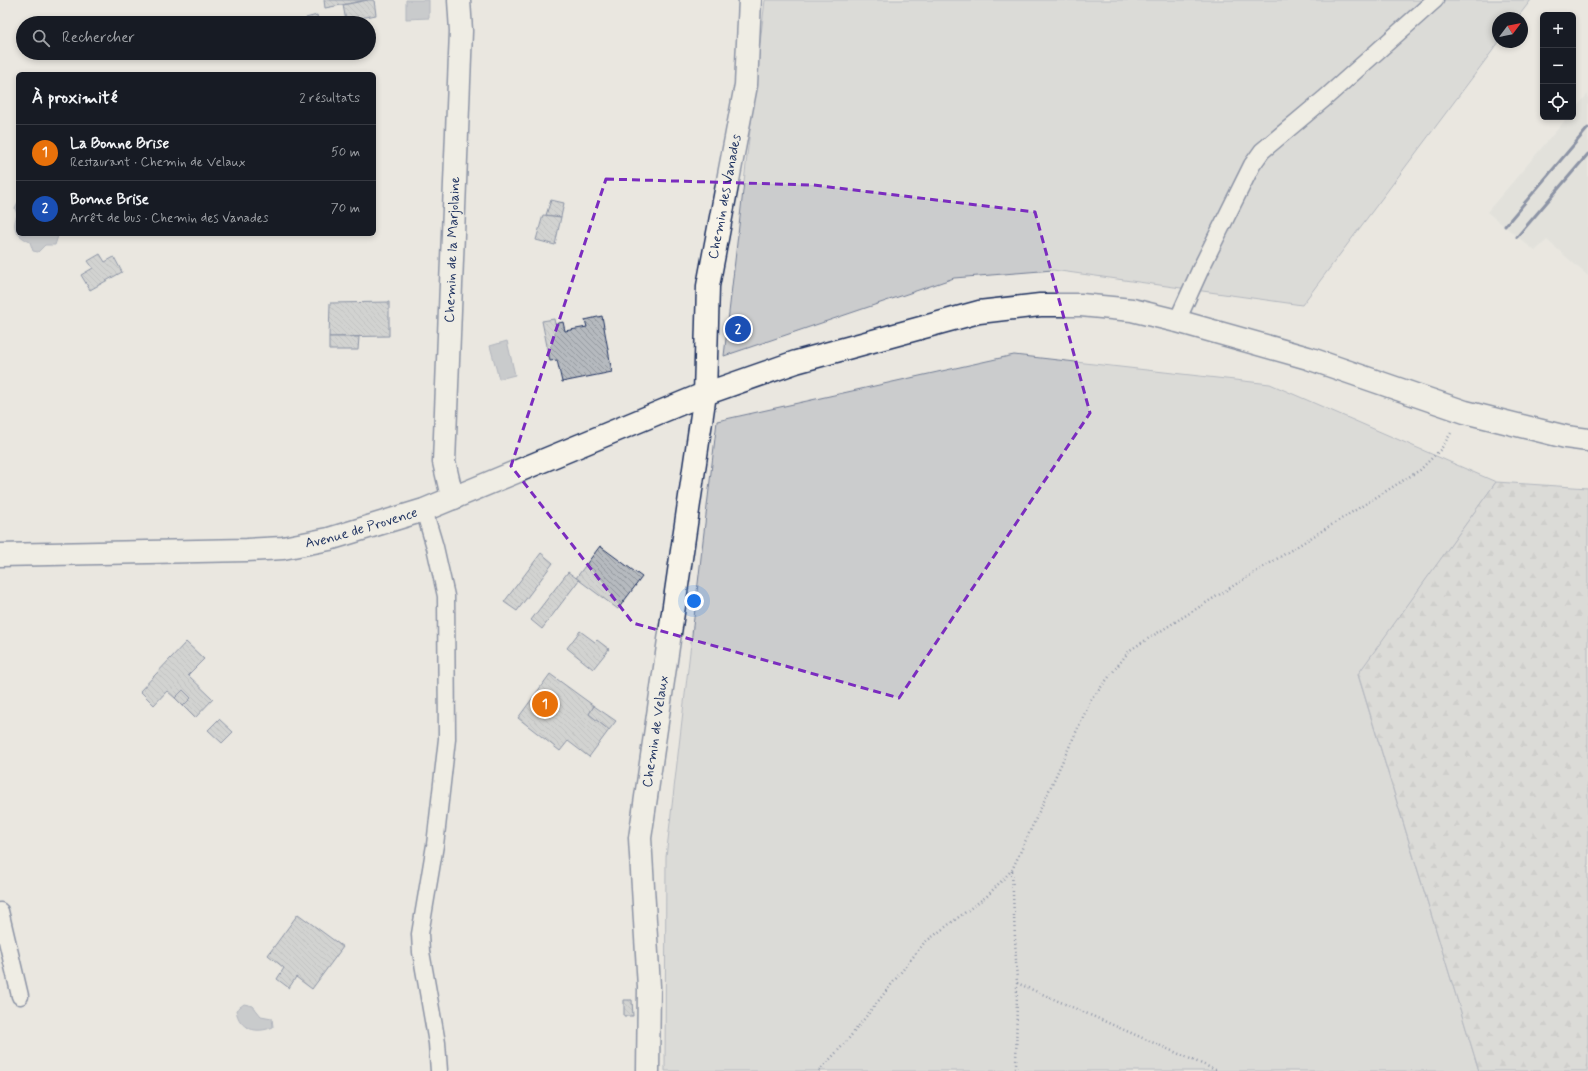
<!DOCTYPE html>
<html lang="fr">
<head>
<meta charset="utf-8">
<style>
  body { margin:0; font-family:Mynerve,sans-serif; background:#20242c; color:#f1f3f6 }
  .controls { position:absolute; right:12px; top:12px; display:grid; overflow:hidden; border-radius:6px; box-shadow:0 2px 6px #0003 }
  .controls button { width:36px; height:36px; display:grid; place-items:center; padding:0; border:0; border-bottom:1px solid #363941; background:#171b24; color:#f1f3f6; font:20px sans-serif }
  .compass { position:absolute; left:1492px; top:12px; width:36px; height:36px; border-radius:50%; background:#171b24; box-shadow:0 2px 6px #0003; rotate:58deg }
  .you { position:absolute; left:694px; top:601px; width:14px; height:14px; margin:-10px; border:3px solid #fff; border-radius:50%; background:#1a73e8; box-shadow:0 0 0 6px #1a73e833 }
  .badge { display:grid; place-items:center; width:26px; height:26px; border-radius:50%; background:#2563eb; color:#fff; font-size:13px; font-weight:700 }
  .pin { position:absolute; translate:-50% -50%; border:2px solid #fff; box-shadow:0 1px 4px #0006 }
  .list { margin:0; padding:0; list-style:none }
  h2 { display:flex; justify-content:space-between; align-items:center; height:52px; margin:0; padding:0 16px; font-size:17px }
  h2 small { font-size:13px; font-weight:400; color:#9ea1a6 }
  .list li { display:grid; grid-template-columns:26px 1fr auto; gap:12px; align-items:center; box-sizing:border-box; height:56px; padding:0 16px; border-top:1px solid #363941 }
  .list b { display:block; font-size:15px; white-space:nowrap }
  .list p { margin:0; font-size:13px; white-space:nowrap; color:#9ea1a6 }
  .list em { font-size:13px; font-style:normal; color:#9ea1a6 }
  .icon { flex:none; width:22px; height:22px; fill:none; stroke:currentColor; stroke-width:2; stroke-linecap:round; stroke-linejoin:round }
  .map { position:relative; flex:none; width:1588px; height:1071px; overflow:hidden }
  .search { position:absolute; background:#171b24; box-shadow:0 2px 6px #0003; left:16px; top:16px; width:360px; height:44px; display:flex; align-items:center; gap:10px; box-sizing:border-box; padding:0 14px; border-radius:22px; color:#9ea1a6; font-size:15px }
  .panel { position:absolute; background:#171b24; box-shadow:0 2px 6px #0003; left:16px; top:72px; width:360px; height:164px; border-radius:6px }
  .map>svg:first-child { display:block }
</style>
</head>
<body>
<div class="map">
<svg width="1588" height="1071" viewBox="0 0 1588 1071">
  <defs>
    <pattern id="forest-firs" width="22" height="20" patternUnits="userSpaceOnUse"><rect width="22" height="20" fill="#cbcccd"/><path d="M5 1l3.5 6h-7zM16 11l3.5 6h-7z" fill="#aeb0b2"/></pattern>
    <pattern id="building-back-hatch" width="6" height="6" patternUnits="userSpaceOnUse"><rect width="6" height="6" fill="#b6babf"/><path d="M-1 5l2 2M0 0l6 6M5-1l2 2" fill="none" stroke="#93989e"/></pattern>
  </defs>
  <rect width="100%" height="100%" fill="#eae7e0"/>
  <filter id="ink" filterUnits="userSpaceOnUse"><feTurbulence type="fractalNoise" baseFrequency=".025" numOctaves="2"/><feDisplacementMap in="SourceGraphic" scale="8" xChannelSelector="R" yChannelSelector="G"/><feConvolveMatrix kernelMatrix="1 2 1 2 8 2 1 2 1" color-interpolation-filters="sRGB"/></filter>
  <g filter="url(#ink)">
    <polygon fill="#dadad6" points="1588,94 1588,276 1547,240 1535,251 1487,212 1568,117 1573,117 1573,111"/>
    <g fill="#cbcccd" stroke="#737e96">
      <polygon points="765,0 1531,0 1517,18 1498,18 1498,42 1499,42 1302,305 1053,270 954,278 724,356"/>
      <polygon points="1014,355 1270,384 1496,482 1358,675 1479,1071 665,1071 666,857 717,421"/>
    </g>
    <polygon fill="url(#forest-firs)" stroke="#737e96" points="1496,482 1588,488 1588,1071 1479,1071 1358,674"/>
    <g fill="#a3a8b4" stroke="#6d7892">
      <polygon points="406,0 429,0 429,18 406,19"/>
      <path d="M18,202V234H56L58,236L55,245H45L38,252L33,251L30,242C18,236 11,230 17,215L15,208Z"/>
      <polygon points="507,341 515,375 499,379 490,346"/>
      <path d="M244,1004L253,1006L261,1016L272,1018L273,1027C257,1034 239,1030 236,1010Z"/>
    </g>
    <g fill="url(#building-back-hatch)" stroke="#1b2f5e">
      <polygon points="324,0 368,0 325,8"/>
      <polygon points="368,0 374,0 376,15 346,21 343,5"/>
      <polygon points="317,15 319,23 306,23 306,18"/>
      <polygon points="551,200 564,203 561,217 546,215"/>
      <polygon points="543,215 561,217 555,245 536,240"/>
      <polygon points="100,254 105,262 114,257 122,272 90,290 81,275 93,268 88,261"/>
      <polygon points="389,302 389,336 329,337 330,303"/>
      <polygon points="602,316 612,372 562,382 557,360 550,361 542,321 554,319 555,324 563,322 565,331 587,327 585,320"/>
      <polygon points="329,337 359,337 358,350 329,350"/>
      <polygon points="600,546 642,577 618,609 576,578"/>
      <polygon points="541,553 553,563 517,611 504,602"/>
      <polygon points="568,572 579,580 542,629 531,620"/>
      <polygon points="580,631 595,642 597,640 609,649 593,669 567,648"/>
      <polygon points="186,642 204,659 188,675 213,699 195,718 183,706 191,698 183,690 175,698 167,691 154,705 140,691"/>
      <polygon points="550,674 594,706 589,714 609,730 589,757 568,741 560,751 518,718"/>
      <polygon points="183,690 191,698 183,706 175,698"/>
      <polygon points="594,706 616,721 609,730 589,714"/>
      <polygon points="219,719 233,732 222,743 208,730"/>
      <polygon points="298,914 343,947 312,989 296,977 289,988 277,979 284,968 268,955"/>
      <polygon points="624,1000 632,1000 633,1016 624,1016"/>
    </g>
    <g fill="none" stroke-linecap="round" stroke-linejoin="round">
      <defs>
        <g id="lane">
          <polyline points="1177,321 1201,268 1252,165 1262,151 1324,99 1435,0"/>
          <polyline points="424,510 435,547 446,596 447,739 435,845 420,934 421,952 437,1043 439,1071"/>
          <polyline points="0,911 20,996"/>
        </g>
        <g id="street">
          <path id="s1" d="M454,498L450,488L444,462L461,31L459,0"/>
          <path id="s2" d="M648,1071L649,987L640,838L705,394L708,286L746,85L750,0"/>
        </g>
        <g id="secondary">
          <path id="s3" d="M0,555L247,550L283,548L329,539L424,510L699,396L796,362L979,312L1040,305H1081L1132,310L1177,321L1308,358L1465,412L1566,437L1588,440"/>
        </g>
      </defs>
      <use href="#lane" stroke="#1b2f5e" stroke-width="19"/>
      <use href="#street" stroke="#1b2f5e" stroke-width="25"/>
      <use href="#secondary" stroke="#1b2f5e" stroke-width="25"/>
      <g stroke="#1b2f5e" stroke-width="2.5" stroke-dasharray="1 3" stroke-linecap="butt">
        <polyline points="1012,871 1017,983 1016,1071"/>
        <polyline points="1017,983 1218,1071"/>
        <polyline points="819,1071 846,1042 924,943 987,896 1012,870 1091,700 1130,650 1420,470 1441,449 1451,433"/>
      </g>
      <use href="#lane" stroke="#f7f3e8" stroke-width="16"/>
      <use href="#street" stroke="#f7f3e8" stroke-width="22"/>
      <use href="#secondary" stroke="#f7f3e8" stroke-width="22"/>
      <g stroke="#1b2f5e" stroke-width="3">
        <polyline points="1505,226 1588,128"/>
        <polyline points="1517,237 1588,154"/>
      </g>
    </g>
  </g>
  <path d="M0 0H1588V1071H0ZM606,179L813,185L1035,212L1090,413L899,698L633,623L511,466Z" fill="#eae7e0" fill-opacity=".55" fill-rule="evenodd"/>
  <path fill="none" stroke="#7b2cbf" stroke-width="3" stroke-dasharray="8 5" stroke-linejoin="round" d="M606,179L813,185L1035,212L1090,413L899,698L633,623L511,466Z"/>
  <g text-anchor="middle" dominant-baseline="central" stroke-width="3" stroke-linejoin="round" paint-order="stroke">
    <g font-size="14" fill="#1b2f5e" stroke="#f7f3e8">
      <text stroke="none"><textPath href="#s2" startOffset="881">Chemin des Vanades</textPath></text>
      <text stroke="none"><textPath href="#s1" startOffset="250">Chemin de la Marjolaine</textPath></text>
      <text stroke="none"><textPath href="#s3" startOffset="364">Avenue de Provence</textPath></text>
      <text stroke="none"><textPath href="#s2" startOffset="341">Chemin de Velaux</textPath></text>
    </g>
  </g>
</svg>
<div class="controls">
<button>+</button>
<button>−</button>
<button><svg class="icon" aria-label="locate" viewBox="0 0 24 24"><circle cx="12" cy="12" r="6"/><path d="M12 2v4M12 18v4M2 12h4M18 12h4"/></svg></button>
</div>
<svg class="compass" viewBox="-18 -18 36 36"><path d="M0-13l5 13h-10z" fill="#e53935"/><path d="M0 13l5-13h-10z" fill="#9ea1a6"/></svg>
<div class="you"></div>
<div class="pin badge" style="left:545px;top:704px;background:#e8710a">1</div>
<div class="pin badge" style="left:738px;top:329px;background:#1a4fb4">2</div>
<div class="search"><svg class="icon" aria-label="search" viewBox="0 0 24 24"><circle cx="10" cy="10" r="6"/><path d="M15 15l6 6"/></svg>Rechercher</div>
<section class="panel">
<h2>À proximité<small>2 résultats</small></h2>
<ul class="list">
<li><span class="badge" style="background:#e8710a">1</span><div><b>La Bonne Brise</b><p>Restaurant · Chemin de Velaux</p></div><em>50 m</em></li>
<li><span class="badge" style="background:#1a4fb4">2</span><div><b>Bonne Brise</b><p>Arrêt de bus · Chemin des Vanades</p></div><em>70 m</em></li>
</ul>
</section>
</div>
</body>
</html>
